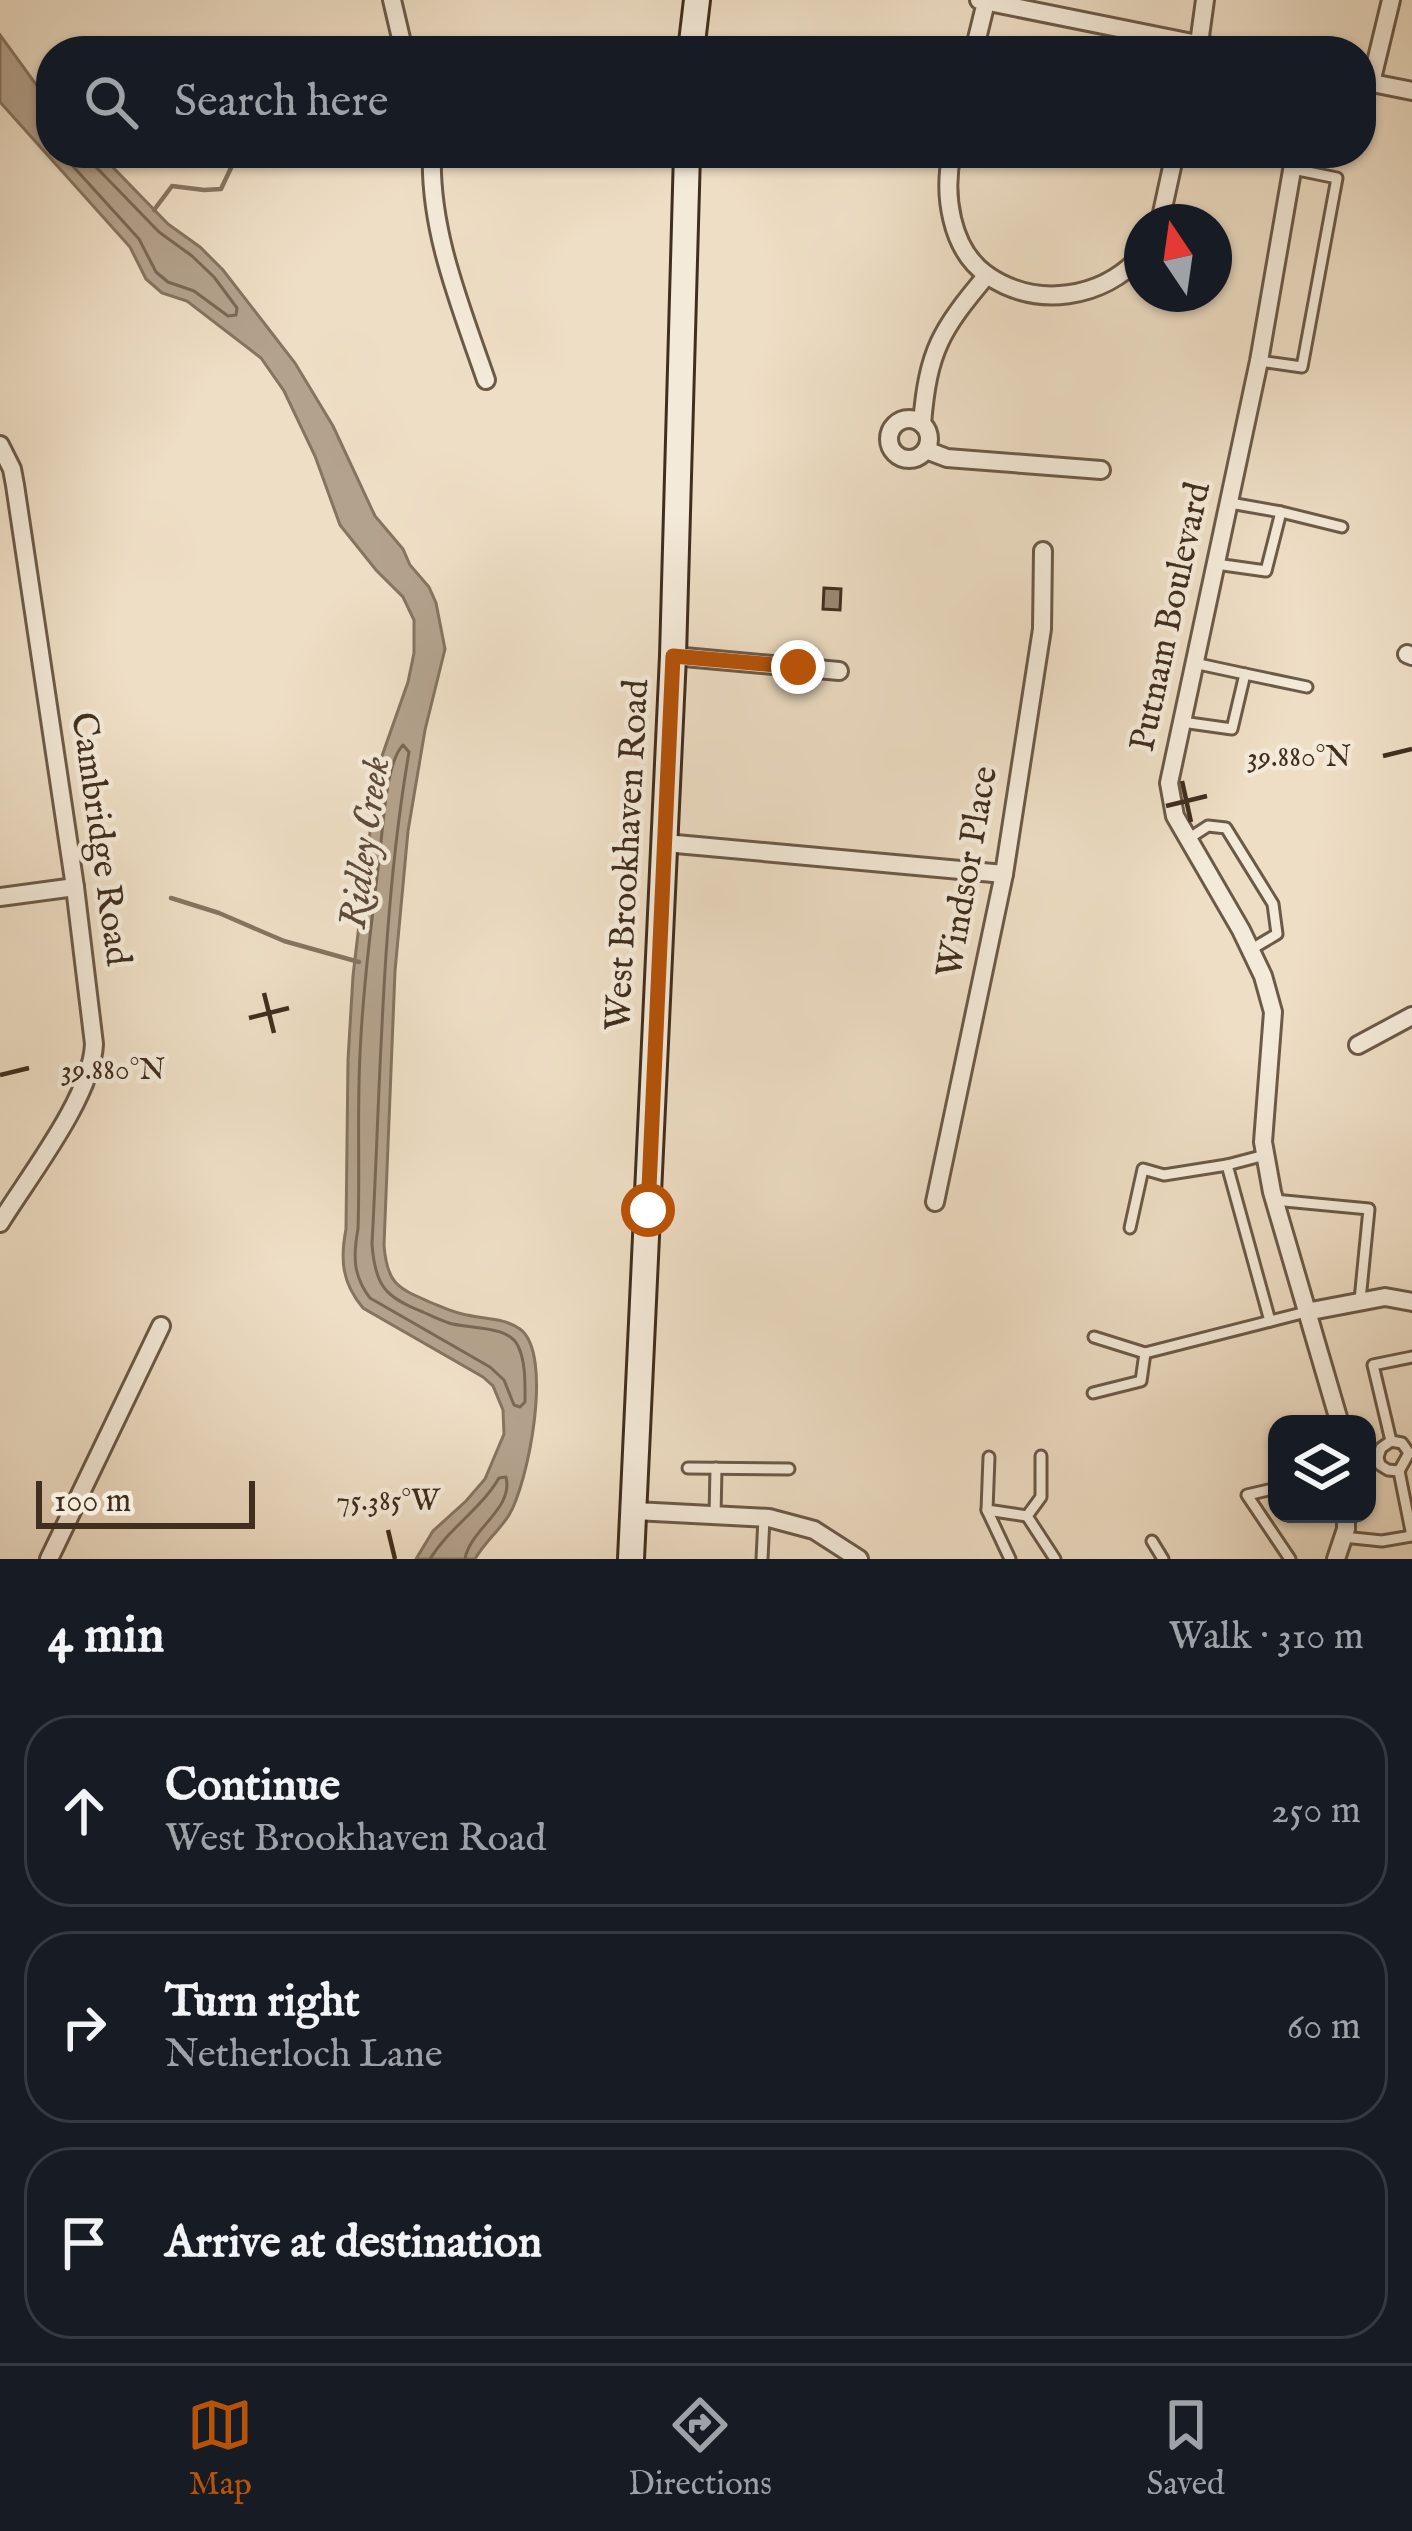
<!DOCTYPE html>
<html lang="en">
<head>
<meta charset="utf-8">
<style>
  body { margin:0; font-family:"IM FELL English",serif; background:#20242c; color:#f1f3f6 }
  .controls { position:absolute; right:36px; bottom:36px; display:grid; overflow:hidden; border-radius:24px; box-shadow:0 3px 9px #0004 }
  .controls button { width:108px; height:108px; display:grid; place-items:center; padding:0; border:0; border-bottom:3px solid #363941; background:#171b24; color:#f1f3f6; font:60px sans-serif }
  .compass { position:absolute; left:1124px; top:204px; width:108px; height:108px; border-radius:50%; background:#171b24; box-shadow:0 3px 9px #0004; rotate:347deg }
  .scale { position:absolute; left:36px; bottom:30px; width:219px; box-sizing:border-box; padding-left:12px; border:6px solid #412e1e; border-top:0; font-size:33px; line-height:42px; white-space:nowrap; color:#412e1e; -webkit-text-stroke:9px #f4ead9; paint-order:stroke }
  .stop { position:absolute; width:36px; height:36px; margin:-27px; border:9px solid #b45309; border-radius:50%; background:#fff }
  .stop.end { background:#b45309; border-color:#fff; box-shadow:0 3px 12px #0008 }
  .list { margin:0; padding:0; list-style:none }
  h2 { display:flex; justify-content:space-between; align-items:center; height:156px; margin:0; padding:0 48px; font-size:51px }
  h2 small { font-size:39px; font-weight:400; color:#9ea1a6 }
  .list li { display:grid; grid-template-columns:78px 1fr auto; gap:36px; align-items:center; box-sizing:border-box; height:192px; margin:0 24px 24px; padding:0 24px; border:3px solid #363941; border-radius:48px }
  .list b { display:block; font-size:45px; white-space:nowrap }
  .list p { margin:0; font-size:39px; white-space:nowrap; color:#9ea1a6 }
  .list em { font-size:39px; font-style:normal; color:#9ea1a6 }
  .icon { flex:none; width:66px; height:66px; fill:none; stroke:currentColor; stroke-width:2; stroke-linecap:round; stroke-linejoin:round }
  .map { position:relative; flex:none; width:1412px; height:1559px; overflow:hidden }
  .search { position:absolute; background:#171b24; box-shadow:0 3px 9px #0004; left:36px; right:36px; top:36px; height:132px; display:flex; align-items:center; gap:30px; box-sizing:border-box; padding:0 42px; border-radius:48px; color:#9ea1a6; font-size:45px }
  .sheet { height:804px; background:#171b24 }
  nav { display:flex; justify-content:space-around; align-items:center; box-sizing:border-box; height:168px; border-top:3px solid #363941; background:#171b24; font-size:33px; color:#9ea1a6 }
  nav a { display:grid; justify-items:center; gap:6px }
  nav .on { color:#b45309 }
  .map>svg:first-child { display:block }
</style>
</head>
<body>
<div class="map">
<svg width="1412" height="1559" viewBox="0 0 1412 1559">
  <rect width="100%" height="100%" fill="#eedec5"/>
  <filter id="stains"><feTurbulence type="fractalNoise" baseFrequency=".00167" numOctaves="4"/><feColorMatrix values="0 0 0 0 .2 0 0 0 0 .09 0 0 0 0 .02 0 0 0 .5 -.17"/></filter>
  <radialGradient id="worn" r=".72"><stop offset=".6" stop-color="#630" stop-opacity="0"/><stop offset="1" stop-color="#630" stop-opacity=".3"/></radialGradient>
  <path fill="#b3a28c" stroke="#857460" stroke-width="3" d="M0,35L51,105V153H99L168,224L200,247L223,270L295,363L333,426L375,516L403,549L410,565L429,587L436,603L445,649L425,730L408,831L395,971L384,1245C387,1285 398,1288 432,1303C444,1308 454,1313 467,1315C484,1319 505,1318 520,1329C554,1354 528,1484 509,1515C499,1531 484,1543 475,1559H416L433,1531L466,1501L485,1479L504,1434L503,1410L493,1386L483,1377L363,1308C342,1283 340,1260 346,1229L348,1060L353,976L372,815L382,756L408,682L414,653V620L403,597L376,570L340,525L315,456L284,391L261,358L187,301L162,293L146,279L130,247L0,102Z"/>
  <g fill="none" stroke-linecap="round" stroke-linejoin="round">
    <g stroke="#7a6855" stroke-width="3">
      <polyline points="61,153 139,239 156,272 168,282 194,291 228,316 236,315 237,308 214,277 192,256 159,232 95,166 92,153"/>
      <path d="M403,745L409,752C381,915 381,1079 372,1244C375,1286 385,1297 423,1312C432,1316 440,1320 449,1323C468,1329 509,1325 518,1346C526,1362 525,1385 525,1402L520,1407L514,1405L504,1380L490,1367L370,1298C353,1276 353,1256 358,1229C360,1171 357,1112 360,1054C363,986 372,919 380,852C383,826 386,762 403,745Z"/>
      <path d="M430,1559C449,1528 481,1509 499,1478L506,1477C514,1509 470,1529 465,1559"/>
    </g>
    <g stroke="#857460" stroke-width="4.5">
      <polyline points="154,210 172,186 204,190 221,189 238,153"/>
      <polyline points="171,898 219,913 284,941 359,962"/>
    </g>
  </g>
  <polygon fill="#9b8a75" stroke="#412e1e" stroke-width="3" points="824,588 841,589 840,610 823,609"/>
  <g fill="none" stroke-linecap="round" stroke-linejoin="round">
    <defs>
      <g id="lane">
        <polyline points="1259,361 1302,367 1337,178 1293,169"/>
        <polyline points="1281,512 1342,527"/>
        <polyline points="1216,564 1266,571 1281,512 1230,503"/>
        <polyline points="1245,674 1307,687"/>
        <polyline points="1182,722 1232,729 1245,674 1194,663"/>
        <polyline points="1188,839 1208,826 1226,828 1273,904 1277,934 1250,950"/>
        <polyline points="1265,1155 1227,1165 1270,1321"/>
        <polyline points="1274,1200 1369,1209 1360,1300"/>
        <polyline points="1130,1228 1143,1169 1164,1175 1227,1165"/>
        <polyline points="1094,1337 1145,1353 1306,1312"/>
        <polyline points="1093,1393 1141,1381 1145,1353"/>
        <polyline points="1391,1441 1373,1365 1412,1357"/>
        <polyline points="1041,1456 1041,1497 1027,1516 1055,1559"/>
        <polyline points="989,1457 987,1510 1027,1516"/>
        <polyline points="1367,1462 1378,1457 1381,1448 1391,1441 1402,1443 1409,1453 1399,1471 1388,1470 1380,1465 1378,1457"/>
        <polyline points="688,1468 789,1469"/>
        <polyline points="1399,1471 1412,1536"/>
        <polyline points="1277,1488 1247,1495 1290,1559"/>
        <polyline points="987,1510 1010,1559"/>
        <polyline points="715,1516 716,1468"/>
        <polyline points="1343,1537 1382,1541 1412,1536"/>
        <polyline points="1152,1541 1163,1559"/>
        <polyline points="762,1559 764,1518"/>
      </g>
      <g id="street">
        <polyline points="392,0 404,51"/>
        <polyline points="979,0 1232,51"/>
        <polyline points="974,51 986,2"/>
        <polyline points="1198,51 1205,0"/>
        <polyline points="1362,81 1412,91"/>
        <polyline points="1371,83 1391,0"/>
        <path d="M432,153C429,231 461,307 486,380"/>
        <path d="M952,153C943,193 950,249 987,275C1037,309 1102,299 1142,255"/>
        <polyline points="1295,153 1259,361 1169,783 1175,816 1241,930 1263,976 1273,1012 1263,1142 1272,1192 1340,1424"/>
        <polyline points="1160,222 1175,153"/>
        <circle cx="909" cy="439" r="20"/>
        <path d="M922,424C928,350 941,330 987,275"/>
        <path d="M0,445L12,469L15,485L75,887L94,1044C92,1096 29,1176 0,1223"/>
        <polyline points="926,450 947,458 1101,470"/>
        <polyline points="1407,654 1412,656"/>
        <polyline points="673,656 839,671"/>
        <polyline points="665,843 1004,874"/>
        <polyline points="0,897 75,887"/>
        <polyline points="1358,1045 1412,1016"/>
        <polyline points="935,1202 1004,874 1042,629 1043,551"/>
        <polyline points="1306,1312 1385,1297 1412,1302"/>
        <polyline points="635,1511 769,1518 814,1530 859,1559"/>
        <polyline points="49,1559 161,1326"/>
        <polyline points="1336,1559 1346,1529 1346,1514"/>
      </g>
      <g id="secondary">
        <polyline points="691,51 697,0"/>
        <polyline points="631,1559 673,656 687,153"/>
      </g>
    </defs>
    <use href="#lane" stroke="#6c5a48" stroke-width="15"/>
    <use href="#street" stroke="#6c5a48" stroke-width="22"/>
    <use href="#secondary" stroke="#412e1e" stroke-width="30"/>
    <use href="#lane" stroke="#f4ead9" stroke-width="9"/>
    <use href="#street" stroke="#f4ead9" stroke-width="16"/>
    <use href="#secondary" stroke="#f4ead9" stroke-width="24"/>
  </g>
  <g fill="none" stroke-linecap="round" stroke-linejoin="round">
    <polyline stroke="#b45309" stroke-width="15" points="648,1210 673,656 798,667"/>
  </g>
  <path fill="none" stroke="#412e1e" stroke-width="4.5" d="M1383,756L1412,749M1182,781L1191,822M1166,806L1207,796M264,993L274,1033M249,1018L289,1008M0,1075L29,1068M388,1530L395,1559"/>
  <g text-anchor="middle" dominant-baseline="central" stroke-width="9" stroke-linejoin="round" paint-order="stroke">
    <g font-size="36" fill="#412e1e" stroke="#f4ead9">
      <text transform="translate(1171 617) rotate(-78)">Putnam Boulevard</text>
      <text transform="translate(100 839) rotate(82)">Cambridge Road</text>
      <text transform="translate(628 855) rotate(-87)">West Brookhaven Road</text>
      <text transform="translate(968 872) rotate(-80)">Windsor Place</text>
    </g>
    <g font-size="39" font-style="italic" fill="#5e4b3a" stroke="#f4ead9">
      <text transform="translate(366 843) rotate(-82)">Ridley Creek</text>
    </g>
  </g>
  <g font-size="30" text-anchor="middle" fill="#412e1e" stroke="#f4ead9" stroke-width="9" stroke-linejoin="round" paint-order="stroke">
    <text x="1299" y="766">39.880°N</text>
    <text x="113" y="1079">39.880°N</text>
    <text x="388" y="1510">75.385°W</text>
  </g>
  <rect width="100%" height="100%" filter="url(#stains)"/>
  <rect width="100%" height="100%" fill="url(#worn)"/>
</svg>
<div class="controls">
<button><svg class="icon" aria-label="layers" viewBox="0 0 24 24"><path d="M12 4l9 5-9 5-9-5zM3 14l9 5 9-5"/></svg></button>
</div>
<svg class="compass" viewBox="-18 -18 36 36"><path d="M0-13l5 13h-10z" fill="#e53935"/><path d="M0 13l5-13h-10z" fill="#9ea1a6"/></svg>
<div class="scale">100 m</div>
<div class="stop" style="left:648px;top:1210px"></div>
<div class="stop end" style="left:798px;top:667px"></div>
<div class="search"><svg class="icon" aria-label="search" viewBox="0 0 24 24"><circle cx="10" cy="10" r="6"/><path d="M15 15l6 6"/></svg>Search here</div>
</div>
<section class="sheet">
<h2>4 min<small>Walk · 310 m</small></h2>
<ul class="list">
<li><svg class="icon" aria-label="ahead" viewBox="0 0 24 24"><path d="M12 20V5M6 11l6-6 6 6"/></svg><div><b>Continue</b><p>West Brookhaven Road</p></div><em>250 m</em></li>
<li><svg class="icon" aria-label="right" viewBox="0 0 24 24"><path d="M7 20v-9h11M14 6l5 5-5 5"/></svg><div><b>Turn right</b><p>Netherloch Lane</p></div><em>60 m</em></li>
<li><svg class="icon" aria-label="arrive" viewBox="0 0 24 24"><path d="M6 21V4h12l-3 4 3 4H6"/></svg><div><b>Arrive at destination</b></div></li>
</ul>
</section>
<nav>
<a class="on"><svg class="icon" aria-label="map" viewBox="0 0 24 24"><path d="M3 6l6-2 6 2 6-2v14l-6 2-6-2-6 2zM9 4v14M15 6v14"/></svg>Map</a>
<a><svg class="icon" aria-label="directions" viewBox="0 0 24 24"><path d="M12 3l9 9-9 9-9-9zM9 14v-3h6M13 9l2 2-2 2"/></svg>Directions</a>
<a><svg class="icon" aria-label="saved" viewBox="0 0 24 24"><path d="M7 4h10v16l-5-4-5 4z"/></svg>Saved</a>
</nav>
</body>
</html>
